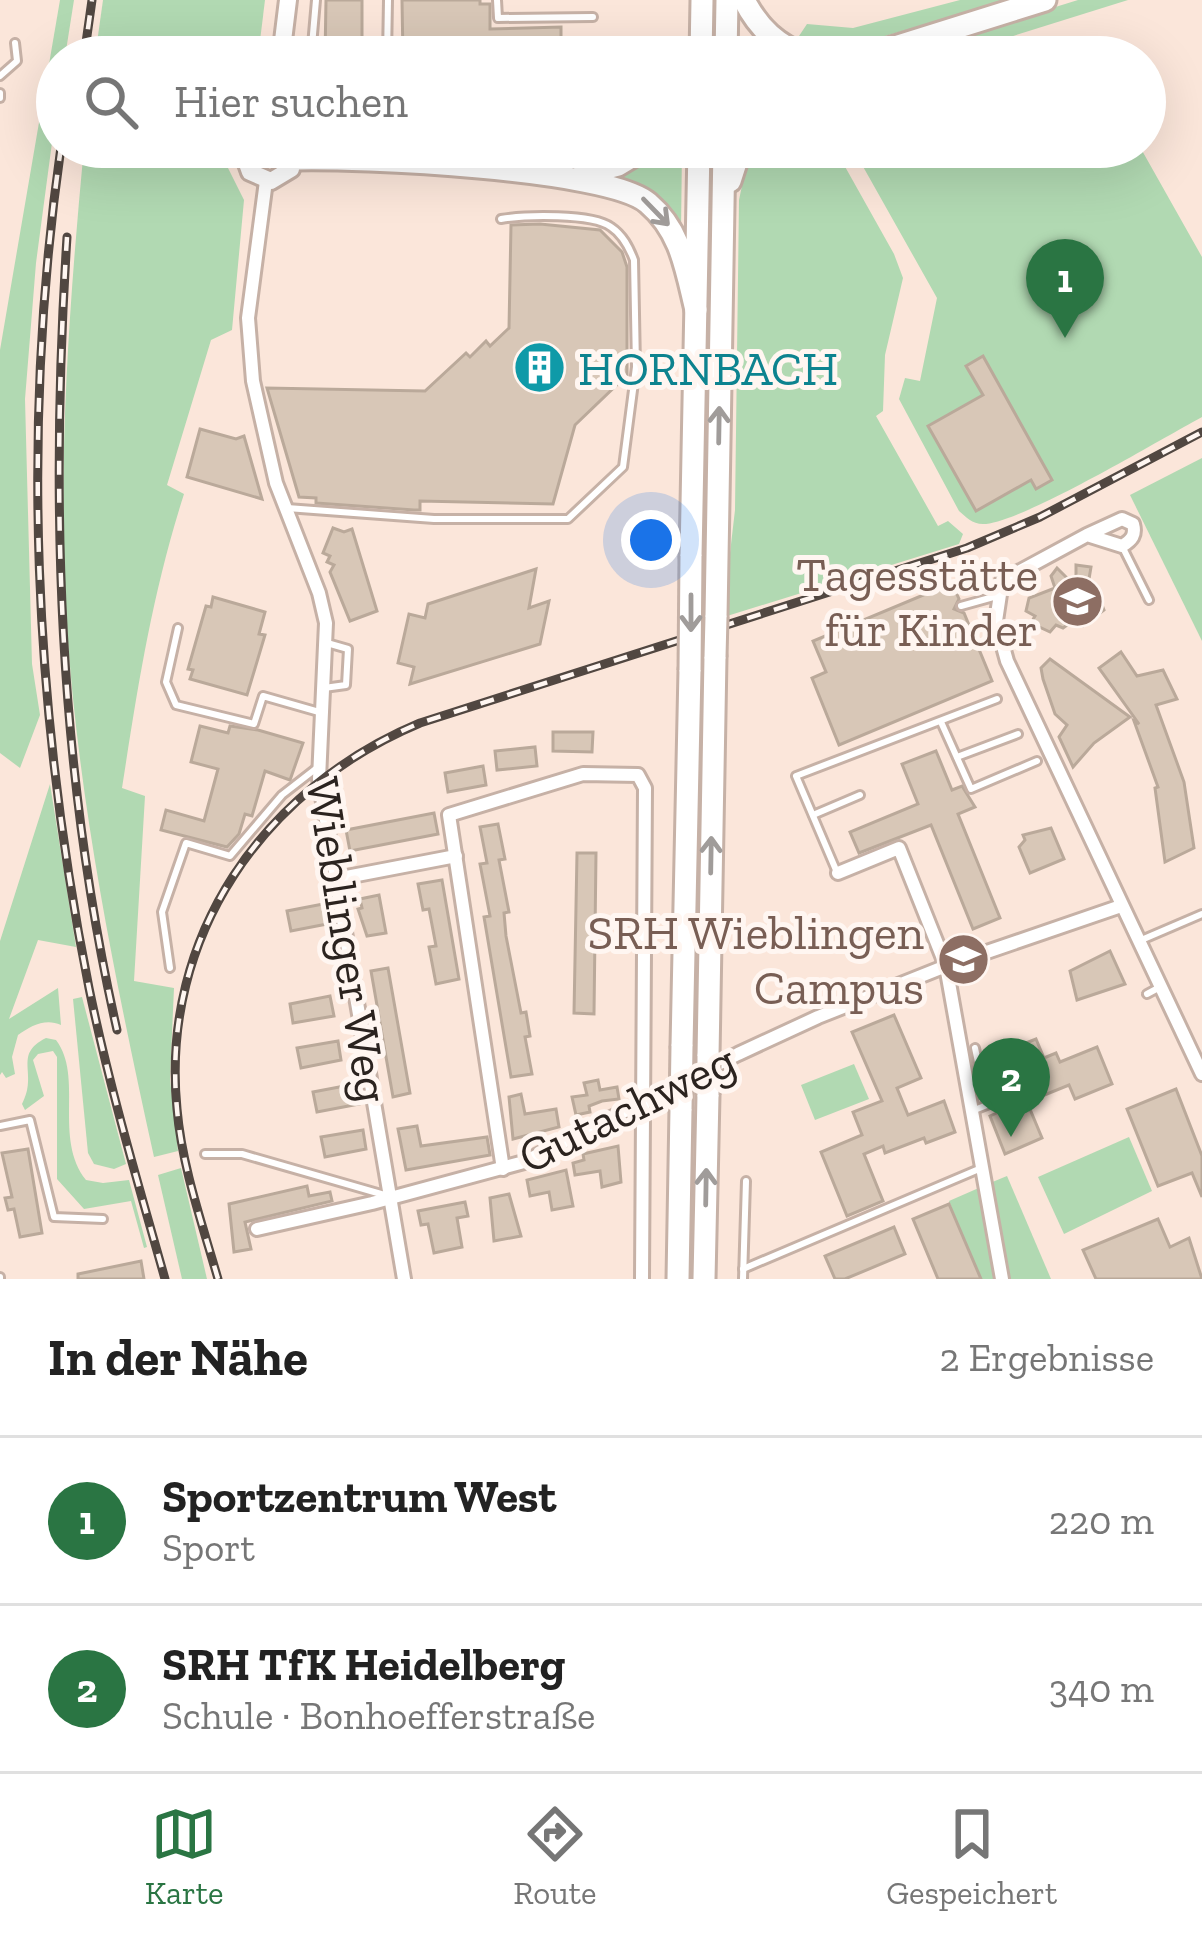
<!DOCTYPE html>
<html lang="de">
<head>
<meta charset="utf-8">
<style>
  body { margin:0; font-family:"Zilla Slab",serif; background:#f6f6f6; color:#222 }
  .you { position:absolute; left:651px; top:540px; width:42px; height:42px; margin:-30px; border:9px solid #fff; border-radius:50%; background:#1a73e8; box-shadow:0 0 0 18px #1a73e833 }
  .badge { display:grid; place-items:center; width:78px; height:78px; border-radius:50%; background:#2a7543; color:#fff; font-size:39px; font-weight:700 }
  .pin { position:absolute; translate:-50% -99px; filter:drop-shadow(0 3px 6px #0008) }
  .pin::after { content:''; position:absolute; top:63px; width:42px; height:36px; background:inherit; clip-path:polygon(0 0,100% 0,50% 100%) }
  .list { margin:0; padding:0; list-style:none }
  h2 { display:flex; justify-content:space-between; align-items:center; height:156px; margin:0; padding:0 48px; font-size:51px }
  h2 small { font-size:39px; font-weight:400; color:#767676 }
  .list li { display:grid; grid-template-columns:78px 1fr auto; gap:36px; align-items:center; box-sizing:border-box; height:168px; padding:0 48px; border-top:3px solid #e0e0e0 }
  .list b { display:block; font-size:45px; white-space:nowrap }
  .list p { margin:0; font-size:39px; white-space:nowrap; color:#767676 }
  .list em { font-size:39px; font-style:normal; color:#767676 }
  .icon { flex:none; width:66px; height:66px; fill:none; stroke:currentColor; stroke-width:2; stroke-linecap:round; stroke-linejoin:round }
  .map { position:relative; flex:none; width:1202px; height:1279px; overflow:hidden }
  .search { position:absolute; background:#fff; box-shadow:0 12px 48px #0002; left:36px; right:36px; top:36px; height:132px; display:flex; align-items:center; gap:30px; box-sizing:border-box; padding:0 42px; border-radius:66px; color:#767676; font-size:45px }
  .sheet { height:492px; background:#fff }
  nav { display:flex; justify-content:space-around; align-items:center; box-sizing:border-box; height:168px; border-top:3px solid #e0e0e0; background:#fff; font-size:33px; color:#767676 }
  nav a { display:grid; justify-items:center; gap:6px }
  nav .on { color:#2a7543 }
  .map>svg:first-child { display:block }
</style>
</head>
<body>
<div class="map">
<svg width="1202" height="1279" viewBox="0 0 1202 1279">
  <rect width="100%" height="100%" fill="#fbe6da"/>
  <g fill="#b1d9b2">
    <polygon points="60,0 74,0 65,57 57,57 57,105 36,263 25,399 32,664 40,715 20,768 0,753 0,350"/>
    <polygon points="103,0 265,0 258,57 95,57"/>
    <polygon points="960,0 1010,0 840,49 802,44 799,36 807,24 853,28"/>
    <polygon points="1078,0 1128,0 946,57 895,57"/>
    <path d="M84,147H230L227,166L244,200L232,330L211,340L167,485L184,494C152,594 138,685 122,788L145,796L134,981L174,988L170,1079L178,1151L154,1157C116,984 79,806 67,628C57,468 69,306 84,147Z"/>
    <polygon points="655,147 682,147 681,232 650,192 612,176"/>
    <polygon points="750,147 834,147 894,254 903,278 885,355 883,411 876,416 938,526 948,521 963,534 959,544 727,616 728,570 735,510 739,200"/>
    <path d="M852,147H1140L1202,257V417C1161,439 1020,524 983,524C972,524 966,517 959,511L899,399L905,378L920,381L937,298Z"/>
    <polygon points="1202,458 1202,641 1130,495"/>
    <path d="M50,784L76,947L38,940L9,1019L58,988L61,1025C45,1018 31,1026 18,1035L12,1057L15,1074L6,1078L2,1072L0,1075V941Z"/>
    <polygon points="82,997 126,1164 114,1169 94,1164 88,1153 73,999"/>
    <path d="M46,1038L56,1040C84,1077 53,1138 86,1180L103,1183L129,1180L147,1247L144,1248L131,1201L84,1209L57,1179V1057L53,1051L38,1054L33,1060L44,1096L25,1110L22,1104C39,1073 12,1055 46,1038Z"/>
    <polygon points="854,1064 869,1099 815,1120 801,1085"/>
    <polygon points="1129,1137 1152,1191 1064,1234 1038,1177"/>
    <polygon points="181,1168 207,1279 182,1279 158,1175"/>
    <polygon points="1007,1176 1051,1279 1007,1279 990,1183"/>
    <polygon points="981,1187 998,1279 980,1279 949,1201"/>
  </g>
  <g fill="#d8c7b7" stroke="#baa99a" stroke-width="3">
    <polygon points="326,0 362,0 362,57 325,57"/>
    <polygon points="402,0 480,0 480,4 490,4 490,29 561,27 561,44 598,44 598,57 403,57"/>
    <polygon points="540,224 600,230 622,252 627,267 627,375 575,425 553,504 420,501 420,510 414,510 316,503 316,498 299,497 267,388 425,391 466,353 470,357 486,341 490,346 509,328 511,225"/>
    <polygon points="983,356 1052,480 1036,489 1031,480 976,511 928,426 983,395 966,366"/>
    <polygon points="200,429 236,439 244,436 262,499 187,477"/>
    <polygon points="333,528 344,532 352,529 377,611 350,621 330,572 334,565 327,562 330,556 323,553"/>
    <polygon points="1076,565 1091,567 1088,585 1095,587 1104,610 1083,626 1074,620 1063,628 1056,625 1050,632 1031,623 1035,616 1026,611 1029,598 1055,588 1051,576 1057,568 1076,587"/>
    <polygon points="536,569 529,608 549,601 540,644 410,684 414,667 398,663 409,614 425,618 428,604"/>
    <polygon points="952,583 959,599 954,609 964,613 992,681 839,745 812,678 826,672 813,641"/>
    <polygon points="213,597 265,612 259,634 265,635 247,695 190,679 193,670 188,669 206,606 211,607"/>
    <polygon points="1121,652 1137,676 1163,670 1177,699 1156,705 1184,782 1194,848 1165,862 1155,788 1158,787 1134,721 1139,724 1099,668"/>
    <polygon points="1050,659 1130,717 1094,743 1073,767 1059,737 1067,725 1055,714 1043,679 1041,668"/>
    <polygon points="200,726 228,733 230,726 258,730 303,743 290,780 265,771 252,816 245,814 239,834 227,847 161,830 166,810 204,821 218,769 191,762"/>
    <polygon points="553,732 593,732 592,752 553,751"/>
    <polygon points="535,747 537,766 497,770 495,751"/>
    <polygon points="936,751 952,790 962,786 975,807 958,814 1000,918 973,929 931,825 859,853 850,832 918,804 902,764"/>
    <polygon points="483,766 486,785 448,792 445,773"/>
    <polygon points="434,813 438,834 350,851 346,830"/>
    <polygon points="498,824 505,859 499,860 509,912 504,913 506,936 521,1013 526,1012 530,1036 525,1037 532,1074 511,1077 484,917 490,916 480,864 487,863 480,827"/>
    <polygon points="1051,828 1064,859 1030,873 1019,847 1025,840 1023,835"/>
    <polygon points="577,853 596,853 594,1014 574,1013"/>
    <polygon points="442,880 459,979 436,984 429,947 436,946 429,909 423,910 418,884"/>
    <polygon points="379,895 386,933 367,936 358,909 362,908 360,899"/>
    <polygon points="323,904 327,924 291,931 287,911"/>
    <polygon points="1110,951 1125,984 1077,1000 1070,971"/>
    <polygon points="388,968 410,1093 393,1097 371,971"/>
    <polygon points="330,996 334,1016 293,1023 290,1004"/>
    <polygon points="894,1015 921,1078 897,1088 908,1115 944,1101 955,1132 926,1143 924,1138 885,1153 883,1146 864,1154 883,1201 847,1216 821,1152 862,1135 853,1112 882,1101 852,1032"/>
    <polygon points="1036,1039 1044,1058 1056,1053 1060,1062 1097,1047 1112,1084 1075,1099 1069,1085 1027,1102 1042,1138 1005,1154 990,1116 1010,1107 1004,1095 1013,1091 998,1054"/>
    <polygon points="338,1041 341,1060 301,1068 297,1048"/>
    <polygon points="598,1080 600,1090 617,1087 619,1099 602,1101 589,1106 590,1112 576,1115 572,1097 587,1095 584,1083"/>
    <polygon points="355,1084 359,1104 317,1112 313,1092"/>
    <polygon points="1176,1089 1202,1156 1202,1197 1192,1173 1158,1186 1127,1109"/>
    <polygon points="521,1094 525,1114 556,1109 559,1127 513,1139 509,1097"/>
    <polygon points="417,1126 421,1146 487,1137 490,1155 406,1170 398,1129"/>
    <polygon points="363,1130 366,1149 325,1157 321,1137"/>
    <polygon points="618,1146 621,1182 602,1187 600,1171 575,1175 573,1163 584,1160 583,1154"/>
    <polygon points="28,1149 42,1233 20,1237 14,1209 8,1210 5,1198 12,1197 2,1153"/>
    <polygon points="566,1170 573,1206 552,1210 549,1192 530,1196 527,1180"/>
    <polygon points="307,1186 309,1196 330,1192 332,1201 245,1222 251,1249 234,1252 229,1204"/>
    <polygon points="509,1194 521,1236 494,1241 490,1198"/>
    <polygon points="465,1202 468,1216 457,1218 462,1247 434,1253 428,1224 421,1225 418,1211"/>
    <polygon points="949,1204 981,1279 938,1279 913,1219"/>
    <polygon points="1158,1219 1170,1247 1189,1238 1202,1279 1096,1279 1083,1250"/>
    <polygon points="894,1227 905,1254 845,1279 835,1279 825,1256"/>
    <polygon points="141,1261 144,1279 78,1279 78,1274"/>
  </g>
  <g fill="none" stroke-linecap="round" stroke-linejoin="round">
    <defs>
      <g id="lane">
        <polyline points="497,0 498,18 593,17"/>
        <polyline points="311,57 316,0"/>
        <polyline points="387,57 388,0"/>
        <polyline points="0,76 17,61 15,43"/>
        <polyline points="0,93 0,98"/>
        <path d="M287,508L434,519H568L623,467L636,367L634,260C629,247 623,235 611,227C592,213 525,215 501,219"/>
        <polyline points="1122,546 1149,600"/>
        <polyline points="961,606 997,596"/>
        <polyline points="178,628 166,682 176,705 254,724 263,696 319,712"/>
        <polyline points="324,688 346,685 348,649 327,643"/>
        <polyline points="941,722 971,789 1037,761"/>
        <polyline points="957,757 1018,734"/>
        <polyline points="813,815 860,795"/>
        <polyline points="836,870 796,776 997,699"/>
        <polyline points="1139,941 1202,914"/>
        <polyline points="170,968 162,912 186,843 230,856 282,795 318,767"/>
        <polyline points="1147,994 1160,987"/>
        <polyline points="972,1111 987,1105 975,1048"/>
        <polyline points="0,1126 30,1120 54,1217 103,1219"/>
        <polyline points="205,1154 242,1154 388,1196"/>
        <polyline points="743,1269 979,1169"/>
        <polyline points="0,1277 0,1279"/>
        <polyline points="743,1279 746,1181"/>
      </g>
      <g id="street">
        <polyline points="266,181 248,318 253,381 276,483 319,593 326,623 319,779 404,1279"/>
        <path d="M1087,535L1122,519L1133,524C1136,535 1132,540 1122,546L1087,535L1002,581L996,621L1007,661L1202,1074"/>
        <polyline points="838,873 899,848 946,966 1002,1279"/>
        <polyline points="336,879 456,856"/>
        <polyline points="503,1169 449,815 583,774 638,775 645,788 642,1279"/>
        <polyline points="257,1229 372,1203 524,1162 738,1054 818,1017 946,966 1121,906"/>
      </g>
      <g id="secondary">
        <polyline points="281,57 288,0"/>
        <polyline points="246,147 245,158 250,172 271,181 291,169 292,147"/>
      </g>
      <g id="highway">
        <path d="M744,0C759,29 777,45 807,57"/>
        <polyline points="701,57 702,0"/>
        <polyline points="726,57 727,0"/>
        <polyline points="863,57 1045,0"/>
        <path d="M294,159C355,157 608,168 648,203C681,231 686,269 696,310"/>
        <polyline points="583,174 618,165 648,147"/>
        <polyline points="730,181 741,147"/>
        <polyline points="691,556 699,147"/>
        <polyline points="716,617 724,147"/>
        <polyline points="682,1046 690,670"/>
        <polyline points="708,1056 715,657"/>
        <polyline points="678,1279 681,1109"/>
        <polyline points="704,1279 708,1095"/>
      </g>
    </defs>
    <use href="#lane" stroke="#c6b1a6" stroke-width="12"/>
    <use href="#street" stroke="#c6b1a6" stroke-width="18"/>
    <use href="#secondary" stroke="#c6b1a6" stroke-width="22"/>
    <use href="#highway" stroke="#c6b1a6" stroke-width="27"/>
    <use href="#lane" stroke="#fff" stroke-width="6"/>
    <use href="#street" stroke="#fff" stroke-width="12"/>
    <use href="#secondary" stroke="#fff" stroke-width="16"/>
    <use href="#highway" stroke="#fff" stroke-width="21"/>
    <defs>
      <g id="rail">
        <polyline points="84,57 92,0"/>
        <path d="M61,147C21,427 34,712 89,988C109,1086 138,1183 165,1279"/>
        <path d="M67,237C50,502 58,770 117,1030"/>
        <path d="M218,1279C202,1223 182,1167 177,1109C160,936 264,788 420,723L967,548L1040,517L1202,432"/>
      </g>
    </defs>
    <use href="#rail" stroke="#514741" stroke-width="9"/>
    <use href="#rail" stroke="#fff6f1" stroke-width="4.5" stroke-dasharray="14" stroke-linecap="butt"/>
    <defs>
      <g id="highway-bridge">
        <polyline points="715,657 716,617"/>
        <polyline points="690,670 691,556"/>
        <polyline points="708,1056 708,1095"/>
        <polyline points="681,1109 682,1046"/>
      </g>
    </defs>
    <use href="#highway-bridge" stroke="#c6b1a6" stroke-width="27" stroke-linecap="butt"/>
    <use href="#highway-bridge" stroke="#fff" stroke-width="21"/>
  </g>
  <defs><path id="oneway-shaft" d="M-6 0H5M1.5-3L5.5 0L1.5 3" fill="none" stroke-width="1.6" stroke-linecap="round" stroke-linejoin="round" transform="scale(3)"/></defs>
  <g stroke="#a09c9a">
    <use href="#oneway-shaft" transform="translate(656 212) rotate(46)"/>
    <use href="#oneway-shaft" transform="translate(719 425) rotate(-89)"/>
    <use href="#oneway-shaft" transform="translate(691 613) rotate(90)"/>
    <use href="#oneway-shaft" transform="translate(711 855) rotate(-89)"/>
    <use href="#oneway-shaft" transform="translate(706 1187) rotate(-89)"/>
  </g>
  <defs>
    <symbol id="building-disc" viewBox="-11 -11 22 22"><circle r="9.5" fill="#0f9aa8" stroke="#fff6f1"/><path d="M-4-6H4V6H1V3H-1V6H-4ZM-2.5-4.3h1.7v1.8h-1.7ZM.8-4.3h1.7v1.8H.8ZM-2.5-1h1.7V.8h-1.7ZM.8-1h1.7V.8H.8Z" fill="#fff"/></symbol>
    <symbol id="school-disc" viewBox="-11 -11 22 22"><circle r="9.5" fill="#8d6e63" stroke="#fff6f1"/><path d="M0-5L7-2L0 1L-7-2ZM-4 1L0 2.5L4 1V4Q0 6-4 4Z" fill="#fff"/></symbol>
    <symbol id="university-disc" viewBox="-11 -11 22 22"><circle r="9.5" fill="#8d6e63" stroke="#fff6f1"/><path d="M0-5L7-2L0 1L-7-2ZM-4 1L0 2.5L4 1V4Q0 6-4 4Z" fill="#fff"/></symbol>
  </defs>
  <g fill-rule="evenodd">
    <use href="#building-disc" x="510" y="338" width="59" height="59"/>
    <use href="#school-disc" x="1048" y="572" width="59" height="59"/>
    <use href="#university-disc" x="934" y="930" width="59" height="59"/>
  </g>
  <g text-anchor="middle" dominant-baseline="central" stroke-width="10" stroke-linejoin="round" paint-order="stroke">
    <g font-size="48" fill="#0d838f" stroke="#fff6f1" text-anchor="start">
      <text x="578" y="368">HORNBACH</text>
    </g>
    <g font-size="48" fill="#785e54" stroke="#fff6f1" text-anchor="end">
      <text x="1038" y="574">Tagesstätte<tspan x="1038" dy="55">für Kinder</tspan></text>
      <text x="924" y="932">SRH Wieblingen<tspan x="924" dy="55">Campus</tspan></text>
    </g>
    <g font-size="48" fill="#2b231f" stroke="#fff6f1">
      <text transform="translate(348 940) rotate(81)">Wieblinger Weg</text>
      <text transform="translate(627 1108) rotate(-26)">Gutachweg</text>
    </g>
  </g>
</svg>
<div class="you"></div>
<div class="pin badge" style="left:1065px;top:338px">1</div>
<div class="pin badge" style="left:1011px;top:1137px">2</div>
<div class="search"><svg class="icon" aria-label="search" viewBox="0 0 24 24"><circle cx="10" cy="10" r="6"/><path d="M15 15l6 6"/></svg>Hier suchen</div>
</div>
<section class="sheet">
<h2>In der Nähe<small>2 Ergebnisse</small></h2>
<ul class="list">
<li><span class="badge">1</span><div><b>Sportzentrum West</b><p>Sport</p></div><em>220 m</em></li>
<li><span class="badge">2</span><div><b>SRH TfK Heidelberg</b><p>Schule · Bonhoefferstraße</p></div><em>340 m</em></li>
</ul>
</section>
<nav>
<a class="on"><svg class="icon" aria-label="map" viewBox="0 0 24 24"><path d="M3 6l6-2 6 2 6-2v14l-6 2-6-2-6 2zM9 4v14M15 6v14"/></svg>Karte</a>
<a><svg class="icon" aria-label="directions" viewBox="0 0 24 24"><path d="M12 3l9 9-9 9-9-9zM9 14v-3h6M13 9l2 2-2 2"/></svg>Route</a>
<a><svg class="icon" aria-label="saved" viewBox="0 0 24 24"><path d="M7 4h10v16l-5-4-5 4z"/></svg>Gespeichert</a>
</nav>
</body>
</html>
